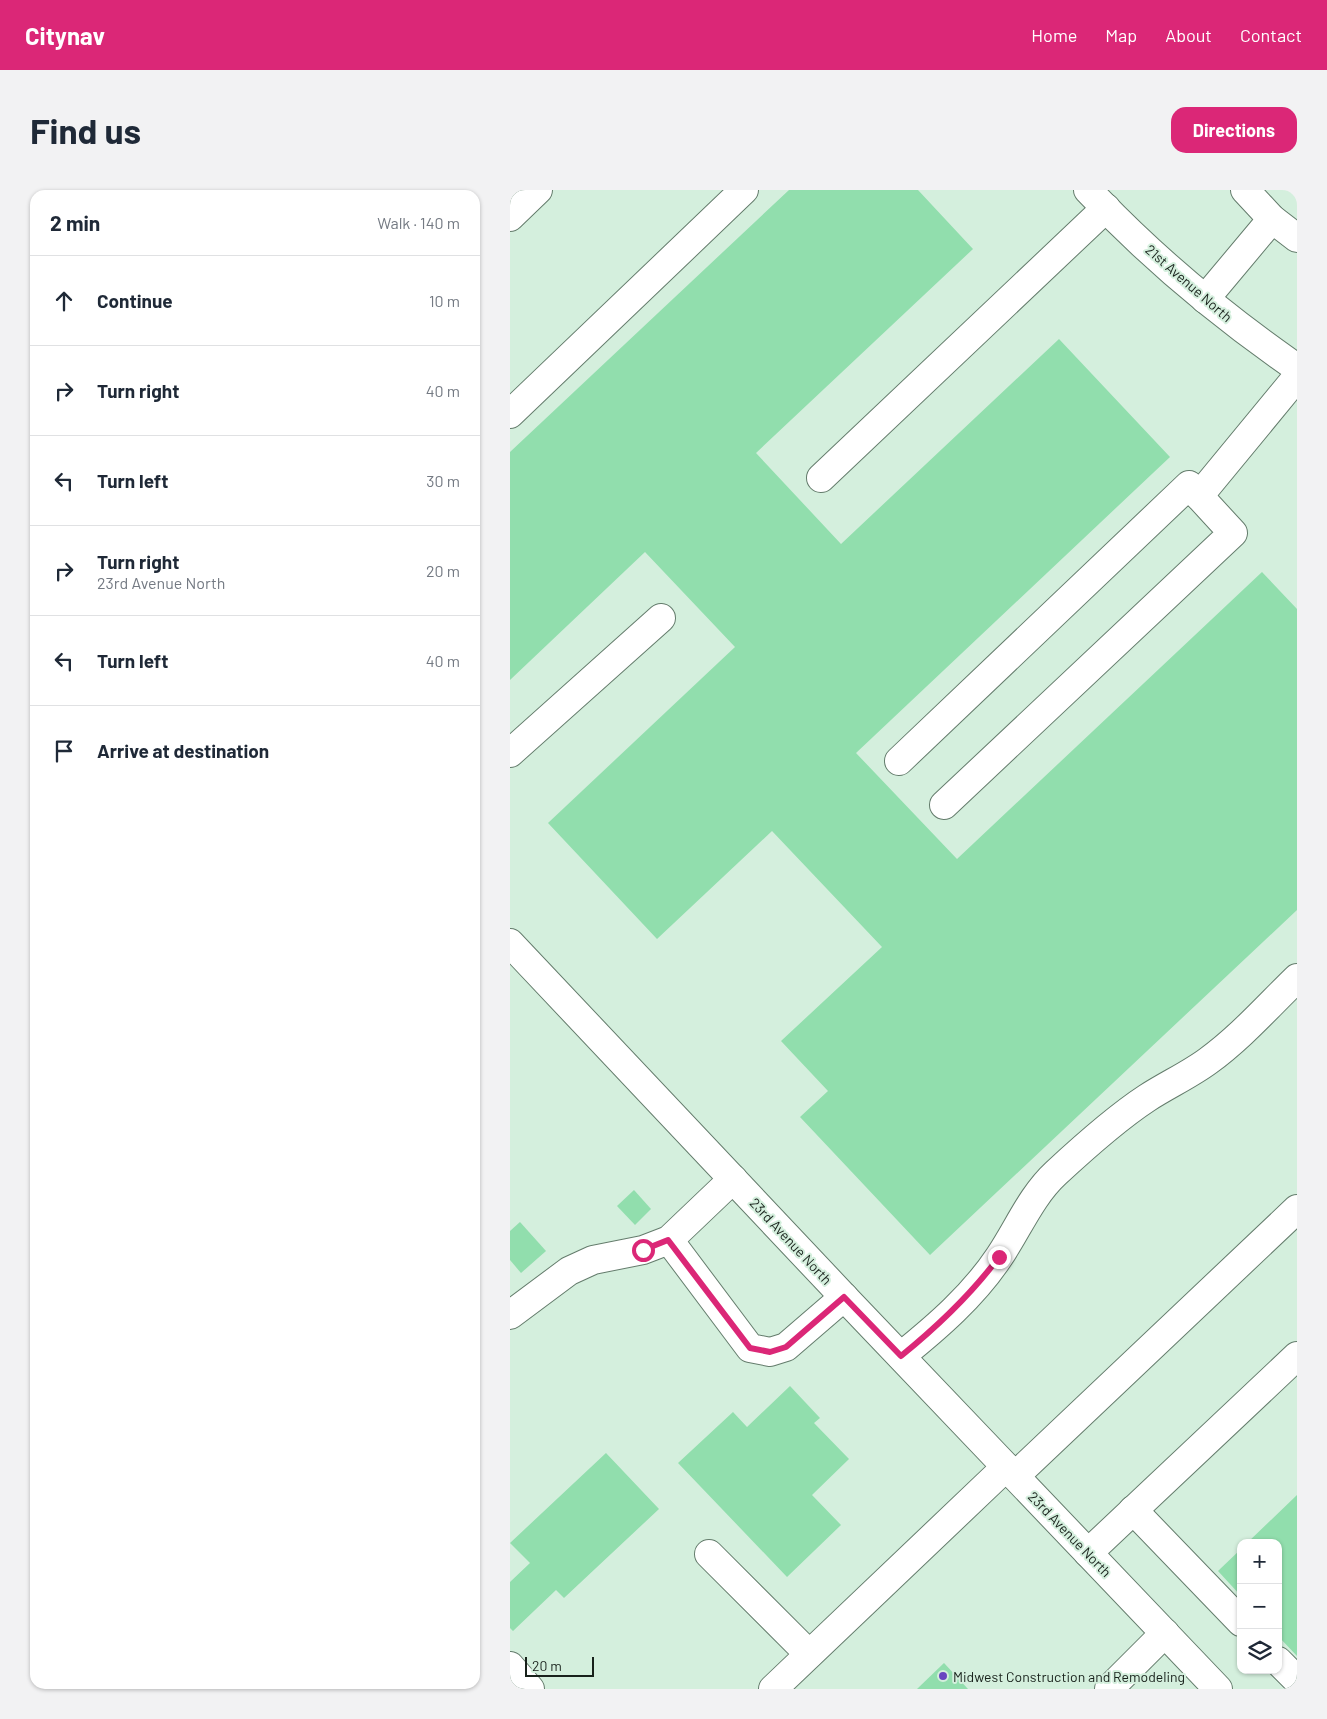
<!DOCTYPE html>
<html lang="en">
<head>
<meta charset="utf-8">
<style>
  body { margin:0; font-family:Barlow,sans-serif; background:#f2f2f3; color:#1f2937 }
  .controls { position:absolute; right:15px; bottom:15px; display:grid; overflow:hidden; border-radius:10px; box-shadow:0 1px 4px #0004 }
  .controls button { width:45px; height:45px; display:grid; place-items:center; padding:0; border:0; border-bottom:1px solid #e0e1e3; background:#fff; color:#1f2937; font:25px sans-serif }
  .scale { position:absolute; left:15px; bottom:12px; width:69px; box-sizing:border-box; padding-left:5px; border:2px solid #18211b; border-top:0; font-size:14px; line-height:18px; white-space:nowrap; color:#18211b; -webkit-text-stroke:4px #d4efdd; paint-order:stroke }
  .stop { position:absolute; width:15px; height:15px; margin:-11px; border:4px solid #db2777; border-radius:50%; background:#fff }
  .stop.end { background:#db2777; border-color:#fff; box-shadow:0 1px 5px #0008 }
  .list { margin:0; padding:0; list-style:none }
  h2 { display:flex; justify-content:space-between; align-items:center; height:65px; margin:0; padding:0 20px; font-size:21px }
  h2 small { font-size:16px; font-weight:400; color:#747a83 }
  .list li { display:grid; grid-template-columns:32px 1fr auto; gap:15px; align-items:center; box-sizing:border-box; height:90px; padding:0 20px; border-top:1px solid #e0e1e3 }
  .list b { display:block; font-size:19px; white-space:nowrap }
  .list p { margin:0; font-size:16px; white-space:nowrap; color:#747a83 }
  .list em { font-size:16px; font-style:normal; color:#747a83 }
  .icon { flex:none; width:28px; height:28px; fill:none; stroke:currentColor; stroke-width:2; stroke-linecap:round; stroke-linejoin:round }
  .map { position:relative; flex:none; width:787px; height:1499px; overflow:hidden; border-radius:15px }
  header { display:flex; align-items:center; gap:30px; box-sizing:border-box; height:70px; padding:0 25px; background:#db2777; color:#fff }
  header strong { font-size:24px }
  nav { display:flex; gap:28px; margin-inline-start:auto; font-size:18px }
  .intro { display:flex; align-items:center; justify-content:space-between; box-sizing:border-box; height:120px; padding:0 30px }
  h1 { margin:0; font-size:35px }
  .button { padding:12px 22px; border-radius:15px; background:#db2777; color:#fff; font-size:18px; font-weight:700 }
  main { display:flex; gap:30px; padding:0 30px }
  aside { flex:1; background:#fff; border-radius:15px; box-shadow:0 1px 4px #0004 }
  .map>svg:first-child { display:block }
</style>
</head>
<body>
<header>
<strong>Citynav</strong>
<nav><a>Home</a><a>Map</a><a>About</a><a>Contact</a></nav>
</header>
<div class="intro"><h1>Find us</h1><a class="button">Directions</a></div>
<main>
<aside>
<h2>2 min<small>Walk · 140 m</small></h2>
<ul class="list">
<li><svg class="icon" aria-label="ahead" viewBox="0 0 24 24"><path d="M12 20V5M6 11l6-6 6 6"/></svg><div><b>Continue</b></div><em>10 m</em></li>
<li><svg class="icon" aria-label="right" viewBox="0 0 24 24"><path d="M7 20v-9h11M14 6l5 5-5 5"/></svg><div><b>Turn right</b></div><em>40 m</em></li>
<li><svg class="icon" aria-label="left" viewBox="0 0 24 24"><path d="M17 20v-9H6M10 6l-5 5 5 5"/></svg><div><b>Turn left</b></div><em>30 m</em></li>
<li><svg class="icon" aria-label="right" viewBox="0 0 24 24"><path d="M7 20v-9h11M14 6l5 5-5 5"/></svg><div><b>Turn right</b><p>23rd Avenue North</p></div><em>20 m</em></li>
<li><svg class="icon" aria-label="left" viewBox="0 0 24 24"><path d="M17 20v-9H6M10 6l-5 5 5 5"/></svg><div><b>Turn left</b></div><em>40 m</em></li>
<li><svg class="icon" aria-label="arrive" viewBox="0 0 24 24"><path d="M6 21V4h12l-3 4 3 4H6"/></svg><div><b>Arrive at destination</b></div></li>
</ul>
</aside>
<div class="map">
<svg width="787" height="1499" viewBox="0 0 787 1499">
  <rect width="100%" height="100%" fill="#d4efdd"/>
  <g fill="#91dead">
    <polygon points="279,0 408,0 463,59 246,263 331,354 549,149 660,267 346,563 447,669 752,382 787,419 787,720 420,1065 290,927 318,901 271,851 372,757 262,641 147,749 38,633 225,457 135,362 0,490 0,262"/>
    <polygon points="124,1000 141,1019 125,1035 107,1016"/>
    <polygon points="10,1032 36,1061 11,1083 0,1070 0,1041"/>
    <polygon points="280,1196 310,1228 304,1233 339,1269 302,1305 331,1335 277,1387 168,1273 223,1222 237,1237"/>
    <polygon points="96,1263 149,1319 54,1408 46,1400 3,1441 0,1438 0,1392 20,1373 0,1353"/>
    <polygon points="787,1305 787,1466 768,1446 768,1353 737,1353"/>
    <polygon points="731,1359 731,1406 708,1381"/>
    <polygon points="434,1473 458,1499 407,1499"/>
  </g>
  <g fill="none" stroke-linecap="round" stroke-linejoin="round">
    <defs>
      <g id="minor">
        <path d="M578,0C641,67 712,126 787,178"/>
        <polyline points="735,0 762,29 787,48"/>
        <polyline points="0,27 28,0"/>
        <polyline points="695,109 762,29"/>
        <polyline points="0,224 234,0"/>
        <polyline points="311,288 596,18"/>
        <polyline points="0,563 151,428"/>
        <polyline points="389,571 679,295 689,306 787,187"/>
        <polyline points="434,615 723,343 689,306"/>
        <polyline points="0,753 334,1107 708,1499"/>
        <polyline points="159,1050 240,1158 260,1162 276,1157 334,1107"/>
        <polyline points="0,1125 59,1081 83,1070 133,1060 159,1050 223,989"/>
        <path d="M391,1166C427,1137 463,1106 489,1067C508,1039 521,1006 546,983C574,957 605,929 637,908C657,895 679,885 698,871C731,847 758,816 787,788"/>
        <polyline points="505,1286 787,1019"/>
        <polyline points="623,1320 731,1432"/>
        <polyline points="578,1363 787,1166"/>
        <polyline points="199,1364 299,1464"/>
        <polyline points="768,1471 787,1490"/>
        <polyline points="0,1476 20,1499"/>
        <polyline points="263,1499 496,1277"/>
        <polyline points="599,1499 655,1443"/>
      </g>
    </defs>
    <use href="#minor" stroke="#647c6c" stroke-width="30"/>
    <use href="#minor" stroke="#fff" stroke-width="28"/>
  </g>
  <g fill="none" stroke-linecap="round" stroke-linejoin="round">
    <path stroke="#db2777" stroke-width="6" d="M133,1060L158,1050L240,1158L260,1162L276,1157L334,1107L391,1166C428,1136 460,1106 489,1067"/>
  </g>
  <circle fill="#6947c0" stroke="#d4efdd" stroke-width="2" cx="433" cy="1486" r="5"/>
  <g text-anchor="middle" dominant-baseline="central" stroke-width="4" stroke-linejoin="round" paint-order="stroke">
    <g font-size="14" fill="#18211b" stroke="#d4efdd">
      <text transform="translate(679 93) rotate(41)">21st Avenue North</text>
      <text transform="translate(281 1051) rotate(47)">23rd Avenue North</text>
      <text transform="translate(560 1344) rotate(46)">23rd Avenue North</text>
    </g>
    <g font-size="14" fill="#18211b" stroke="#d4efdd" text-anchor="start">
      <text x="443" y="1486">Midwest Construction and Remodeling</text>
    </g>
  </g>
</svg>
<div class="controls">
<button>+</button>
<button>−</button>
<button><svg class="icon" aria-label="layers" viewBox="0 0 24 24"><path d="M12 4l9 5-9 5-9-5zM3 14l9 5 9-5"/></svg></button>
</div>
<div class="scale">20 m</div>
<div class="stop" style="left:133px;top:1060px"></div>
<div class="stop end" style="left:489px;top:1067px"></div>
</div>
</main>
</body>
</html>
